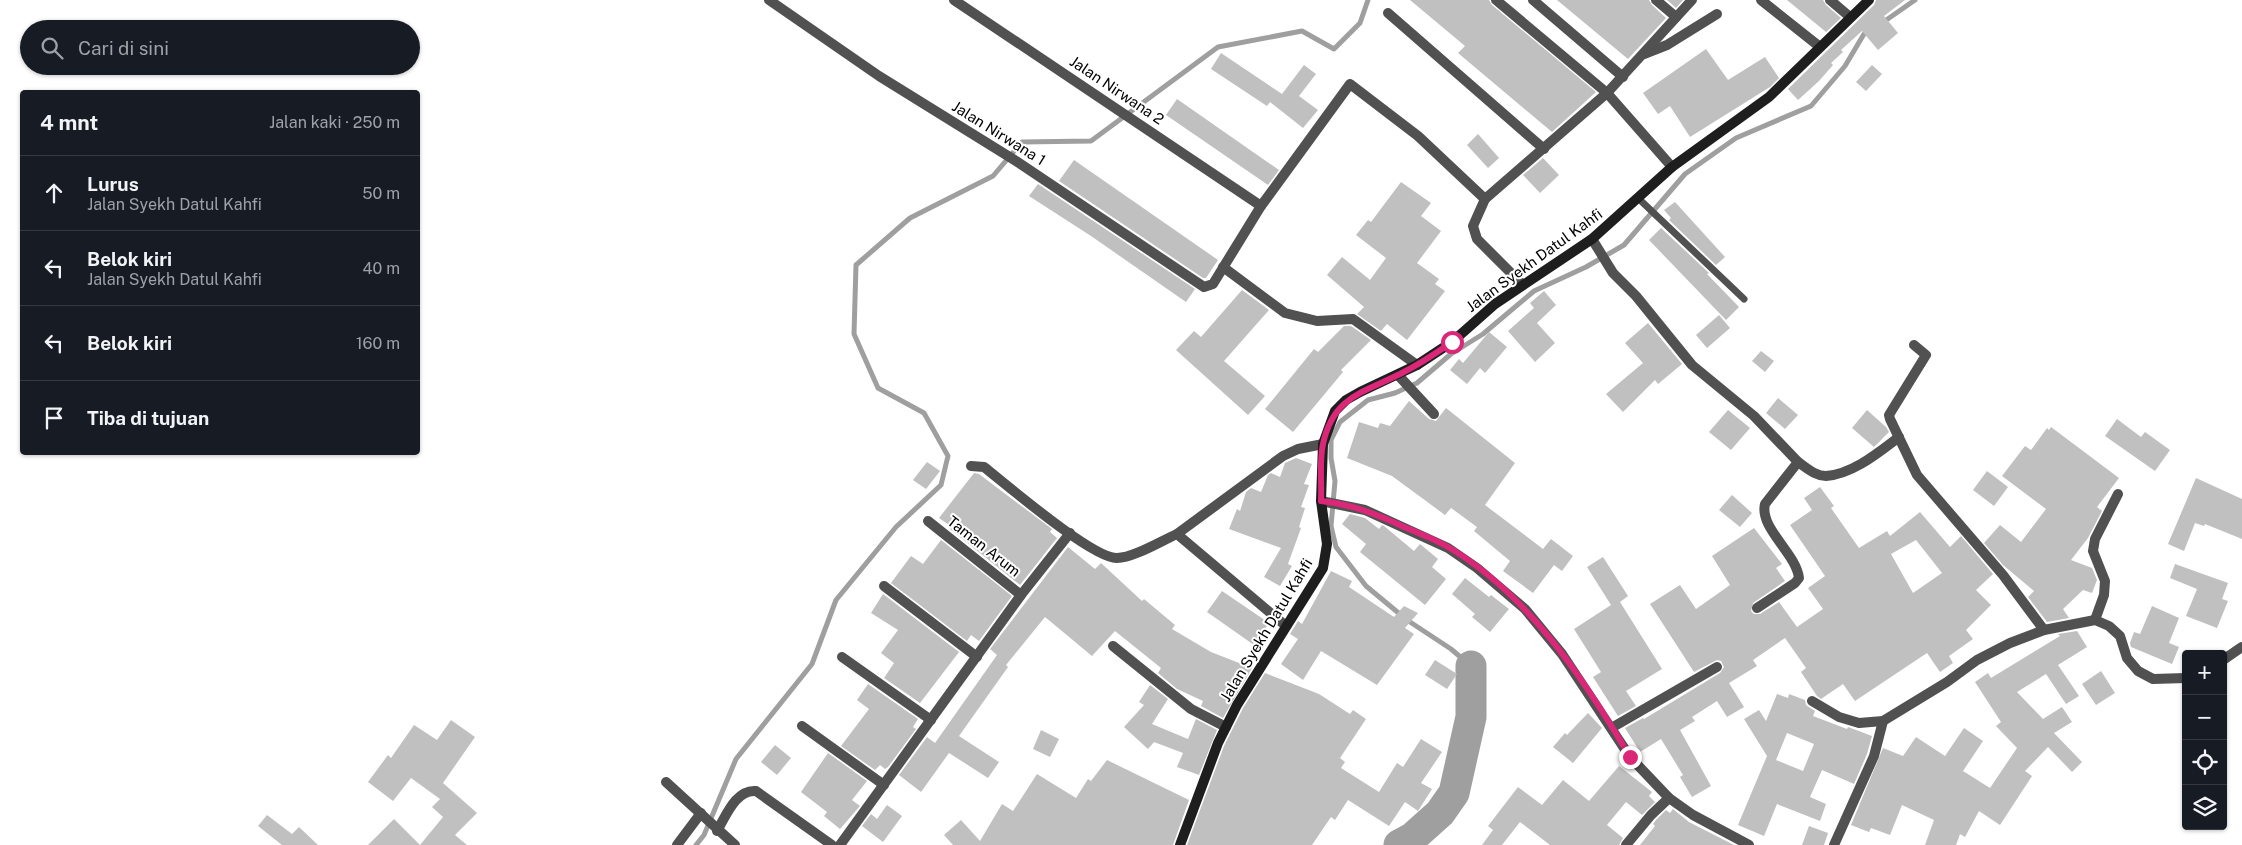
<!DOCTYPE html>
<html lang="id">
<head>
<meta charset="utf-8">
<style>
  body { margin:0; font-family:"Public Sans",sans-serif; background:#20242c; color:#f1f3f6 }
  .controls { position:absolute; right:15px; bottom:15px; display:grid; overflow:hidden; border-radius:5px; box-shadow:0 1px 4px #0004 }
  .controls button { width:45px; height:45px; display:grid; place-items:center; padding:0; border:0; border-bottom:1px solid #363941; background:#171b24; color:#f1f3f6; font:25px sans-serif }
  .stop { position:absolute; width:15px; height:15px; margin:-11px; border:4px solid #db2777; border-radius:50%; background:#fff }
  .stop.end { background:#db2777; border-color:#fff; box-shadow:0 1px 5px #0008 }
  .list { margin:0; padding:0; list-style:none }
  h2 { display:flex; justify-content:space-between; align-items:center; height:65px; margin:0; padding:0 20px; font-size:21px }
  h2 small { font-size:16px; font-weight:400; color:#9ea1a6 }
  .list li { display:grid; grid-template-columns:32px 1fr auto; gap:15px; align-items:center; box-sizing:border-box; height:75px; padding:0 20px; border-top:1px solid #363941 }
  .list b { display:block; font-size:19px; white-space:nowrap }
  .list p { margin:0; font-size:16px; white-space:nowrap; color:#9ea1a6 }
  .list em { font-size:16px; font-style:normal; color:#9ea1a6 }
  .icon { flex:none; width:28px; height:28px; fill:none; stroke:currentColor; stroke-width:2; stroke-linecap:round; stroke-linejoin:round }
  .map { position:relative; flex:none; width:2242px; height:845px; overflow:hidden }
  .search { position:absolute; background:#171b24; box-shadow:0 1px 4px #0004; left:20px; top:20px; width:400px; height:55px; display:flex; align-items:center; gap:12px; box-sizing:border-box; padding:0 18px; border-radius:28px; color:#9ea1a6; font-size:19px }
  .panel { position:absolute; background:#171b24; box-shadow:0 1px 4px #0004; left:20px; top:90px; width:400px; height:365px; border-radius:5px }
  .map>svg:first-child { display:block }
</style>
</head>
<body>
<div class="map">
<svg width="2242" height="845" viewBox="0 0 2242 845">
  <rect width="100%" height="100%" fill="#fff"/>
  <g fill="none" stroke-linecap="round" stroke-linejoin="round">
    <g stroke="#9f9f9f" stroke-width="5">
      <polyline points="1882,23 1915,0"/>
      <polyline points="1471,666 1451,649 1407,620 1366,586 1336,547 1331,526 1335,481 1331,458 1331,440 1340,422 1368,400 1395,393 1417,383 1451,354 1483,334 1534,291 1586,267 1624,245 1685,174 1736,138 1811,106 1845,66 1864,34 1870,30"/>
      <polyline points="696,845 704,835 736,759 812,664 836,600 896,527 941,485 948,456 924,413 878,388 854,334 856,265 910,218 993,176 1022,142 1091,141 1218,47 1302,31 1334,49 1360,23 1368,0"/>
    </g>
    <polyline stroke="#9f9f9f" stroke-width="31" points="1399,845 1412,838 1440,813 1454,793 1471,717 1471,666"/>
  </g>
  <g fill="#c0c0c0" fill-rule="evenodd">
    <polygon points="1410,0 1489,0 1492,5 1596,92 1552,132 1458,53 1465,46"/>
    <polygon points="1557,0 1649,0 1652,5 1666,18 1628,59"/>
    <polygon points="1667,0 1683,0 1676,8"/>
    <polygon points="1787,0 1823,0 1826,5 1841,18 1826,32"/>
    <polygon points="1876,0 1905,0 1884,16 1898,33 1878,50 1862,31 1841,50 1843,52 1831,63 1833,65 1819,81 1798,100 1788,89 1874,5"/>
    <polygon points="1706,49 1728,80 1765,57 1779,78 1770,87 1690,137 1670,106 1658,114 1643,93"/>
    <polygon points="1221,53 1282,94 1304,65 1316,74 1299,96 1318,110 1303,128 1270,102 1267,106 1211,69"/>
    <polygon points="1872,65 1882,74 1866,91 1856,82"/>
    <polygon points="1177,99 1279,170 1268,185 1166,115"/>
    <polygon points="1478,134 1499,158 1488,168 1467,145"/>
    <polygon points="1543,158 1559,175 1540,193 1523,175"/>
    <polygon points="1074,160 1218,260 1206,278 1203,278 1059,181"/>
    <polygon points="1401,182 1431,203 1421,216 1441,231 1417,263 1439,279 1435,284 1445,291 1407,340 1387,324 1381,331 1357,314 1364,307 1327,275 1342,257 1370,280 1386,258 1356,235 1368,220 1371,222"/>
    <polygon points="1038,184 1195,289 1186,302 1091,236 1029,196"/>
    <polygon points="1675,202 1725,257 1716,265 1669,220 1671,218 1664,210"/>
    <polygon points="1661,228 1709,273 1707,274 1739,307 1726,320 1649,240"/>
    <polygon points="1242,290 1269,310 1224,361 1265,396 1248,415 1176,350 1194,331 1201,337"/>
    <polygon points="1544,291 1556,305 1537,323 1555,343 1535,362 1508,331 1534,308 1530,303"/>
    <polygon points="1719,315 1730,328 1707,348 1696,335"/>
    <polygon points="1648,323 1682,364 1658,384 1655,380 1623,412 1606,394 1643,363 1625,343"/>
    <polygon points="1344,326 1351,326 1371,340 1341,370 1343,372 1293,432 1265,409 1314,349 1318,352"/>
    <polygon points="1489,332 1507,347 1485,373 1480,368 1467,384 1450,370 1459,359 1463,363"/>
    <polygon points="1761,351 1774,361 1765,372 1752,361"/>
    <polygon points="1778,398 1798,415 1785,429 1766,413"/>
    <polygon points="1409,401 1429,419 1436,421 1446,408 1515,463 1485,505 1543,549 1551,539 1573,556 1562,571 1554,565 1533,593 1503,571 1510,561 1474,531 1477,527 1451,508 1445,515 1392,476 1347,458 1359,422 1378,428 1380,423 1390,426"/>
    <polygon points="1728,410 1750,428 1731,450 1709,432"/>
    <polygon points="1867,410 1886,427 1889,432 1874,447 1852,428"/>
    <polygon points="2117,419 2141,437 2145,432 2170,450 2155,471 2105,436"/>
    <polygon points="2051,427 2119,478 2097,507 2102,511 2088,538 2071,560 2092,568 2097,580 2092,593 2083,590 2063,609 2069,618 2047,622 2028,597 2034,591 2003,565 1984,543 2000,525 2021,542 2046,509 2002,476 2025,446 2031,450 2047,428 2049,430"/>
    <polygon points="1296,458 1312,464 1304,484 1309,485 1301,507 1305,508 1299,527 1301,528 1288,564 1292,566 1280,586 1264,577 1281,548 1229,529 1237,509 1240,511 1246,492 1251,488 1261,492 1268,475 1271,473 1280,477 1285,463"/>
    <polygon points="927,462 940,471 926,489 913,480"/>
    <polygon points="1987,471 2008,487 1994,506 1973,490"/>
    <polygon points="974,473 979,474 1052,529 1050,532 1057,538 1020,585 950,529 952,527 939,518"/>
    <polygon points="2196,478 2242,499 2242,539 2205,524 2204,526 2195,523 2184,551 2168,544"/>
    <path d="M1820,487L1834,506L1831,508L1859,548L1887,531L1890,536L1920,512L1950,547L1961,536L1993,574L1976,590L1991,605L1966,630L1973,639L1949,656L1953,663L1940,672L1927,653L1855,701L1843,684L1821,699L1817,696L1801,672L1806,668L1785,638L1753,660L1757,666L1729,683L1744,707L1727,717L1717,701L1692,717L1695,721L1680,730L1711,786L1692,797L1680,777L1683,775L1661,739L1640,752L1625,728L1643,718L1644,719L1720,673L1724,667L1721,661L1717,660L1694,672L1650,604L1680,585L1696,609L1730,585L1712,556L1754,528L1782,564L1776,568L1785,581L1753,603L1751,611L1754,614H1760L1779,602L1797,627L1823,609L1808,588L1825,576L1790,525L1812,510L1804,498ZM1916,540L1942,573L1913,593L1891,554Z"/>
    <polygon points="1732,495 1752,513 1740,527 1719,510"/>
    <polygon points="1350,514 1365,518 1379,529 1382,525 1384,526 1414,551 1420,544 1438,559 1432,567 1446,579 1425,605 1360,552 1366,544 1342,524"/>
    <polygon points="941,540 1012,596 979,641 971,635 967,641 891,583 911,556 923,564"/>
    <polygon points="1068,547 1095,569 1101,563 1142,601 1144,599 1175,625 1172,629 1211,652 1252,668 1223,718 1201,706 1203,701 1177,689 1158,673 1161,668 1115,631 1092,656 1045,617 1006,665 1008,667 959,736 999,762 988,778 949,753 921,792 899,775 927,737 935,743 997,655 990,649"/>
    <polygon points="1603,557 1628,596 1620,602 1662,669 1626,691 1636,706 1618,716 1593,677 1601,672 1574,629 1611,605 1587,567"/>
    <polygon points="2175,564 2228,583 2222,599 2228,601 2217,628 2186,616 2197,589 2170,578"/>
    <polygon points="1331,571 1352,581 1349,587 1394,617 1404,606 1418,613 1405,628 1414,634 1377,685 1321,651 1303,680 1281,664 1298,639 1290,634 1298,621 1302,624"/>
    <polygon points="1465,578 1489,597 1491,595 1509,609 1490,632 1472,617 1475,614 1452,594"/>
    <polygon points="1222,591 1269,623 1254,645 1207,612"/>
    <polygon points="883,594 959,652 920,703 884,678 894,663 881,653 898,630 871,613"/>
    <polygon points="2152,606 2179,618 2169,643 2179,647 2172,664 2131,647 2130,643 2134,632 2140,634"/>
    <polygon points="2077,631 2087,647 2058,665 2079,696 2066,704 2046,674 2017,692 2043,719 2062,707 2072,722 2054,733 2082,762 2072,772 2048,747 2025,771 2032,776 2000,825 1979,811 1965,837 1960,834 1956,845 1925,845 1934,820 1902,805 1890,835 1871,828 1869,832 1851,825 1883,748 1903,756 1916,737 1945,756 1964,728 1983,741 1963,771 1990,788 2017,748 1996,726 2001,722 1975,682 1988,673 1991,678 2060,636 2058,634"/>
    <polygon points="1435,660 1457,674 1447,689 1425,675"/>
    <polygon points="2101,671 2115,693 2096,705 2082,684"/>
    <polygon points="1265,673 1319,694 1350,714 1353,710 1366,719 1340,758 1345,762 1341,768 1379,792 1397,763 1403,767 1421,739 1442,752 1421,783 1432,789 1418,811 1405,802 1389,826 1348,800 1335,820 1331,817 1312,845 1187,845 1224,746 1243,708"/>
    <polygon points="868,684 918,719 913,727 916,729 888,767 885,769 880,765 875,770 841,746 869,709 857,700"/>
    <polygon points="1150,685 1168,699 1152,724 1188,739 1196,719 1217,730 1199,775 1177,767 1183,753 1154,742 1148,749 1124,727 1144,705 1139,702"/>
    <path d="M1777,694L1788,698L1789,694L1805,700L1806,705L1815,711L1813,716L1847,729L1848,727L1872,736L1867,754L1854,784L1822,770L1810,797L1826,804L1820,821L1777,804L1764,836L1738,825L1767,756L1744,719L1759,710L1766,721ZM1787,733L1814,744L1803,771L1776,760Z"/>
    <polygon points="1588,713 1602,728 1573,763 1553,747 1565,733 1567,735"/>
    <polygon points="451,720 475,737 443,783 477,813 455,835 467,845 420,845 443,817 432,807 440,799 411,778 393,801 368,782 388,755 391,758 414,725 437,740"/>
    <polygon points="1041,730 1059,739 1050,757 1033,749"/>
    <polygon points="775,745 791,758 777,775 761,762"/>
    <polygon points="828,753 867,781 852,800 860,806 840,829 824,816 827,812 801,792"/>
    <polygon points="1107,760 1189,800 1173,845 953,845 944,835 961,820 980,841 1002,804 1013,811 1037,774 1076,798 1088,779 1091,781"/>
    <polygon points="1619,766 1652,792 1649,796 1655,802 1642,815 1626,802 1607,825 1623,838 1619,845 1550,845 1520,822 1502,845 1482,845 1493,830 1488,826 1518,787 1542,805 1563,780 1589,801"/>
    <polygon points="887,805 902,816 883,842 862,826 871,814 877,819"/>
    <polygon points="1673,809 1689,822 1734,845 1640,845 1655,826 1653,824 1656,820 1666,810 1670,813"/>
    <polygon points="267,815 292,834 299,827 318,845 282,845 258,826"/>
    <polygon points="394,819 420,845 368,845"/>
    <polygon points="1809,826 1828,833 1824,845 1802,845"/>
  </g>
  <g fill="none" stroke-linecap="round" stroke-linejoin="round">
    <polyline stroke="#515151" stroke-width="7" points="1639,199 1744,299"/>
    <g stroke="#515151" stroke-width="10">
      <polyline points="769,0 879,76 1016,161 1204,287 1213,284 1261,206 1350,84 1418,136 1485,199"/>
      <polyline points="954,0 1261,206"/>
      <polyline points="1496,0 1607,93 1672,167"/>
      <polyline points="1533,0 1623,77"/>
      <polyline points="1656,0 1676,17"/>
      <polyline points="1761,0 1820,47"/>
      <polyline points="1830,0 1850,17"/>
      <polyline points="1388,13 1544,149"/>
      <polyline points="1644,54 1667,45 1717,14"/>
      <path d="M1592,239L1613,273L1636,296L1692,365L1754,416L1798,462L1765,504C1759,528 1796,553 1799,578L1795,583L1757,608"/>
      <polyline points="1223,267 1285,313 1317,321 1353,319 1417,365"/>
      <polyline points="1523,285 1477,239 1473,226 1485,199 1607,93 1692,0"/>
      <polyline points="1914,345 1926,355 1889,415 1890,419 1917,475 2003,575 2044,630"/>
      <polyline points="1398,375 1434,414"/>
      <path d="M1798,462C1807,468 1815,476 1826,476C1853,474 1879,452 1899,437"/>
      <path d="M971,466L984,467C1007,485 1093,559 1117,558C1133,558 1161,541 1177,534L1286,626"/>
      <polyline points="1321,501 1365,510 1448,548 1477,568 1525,609 1562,654 1630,757 1669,798 1693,815 1749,845"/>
      <polyline points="928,521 1021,595"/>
      <polyline points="1177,534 1283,456 1298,449 1323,444"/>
      <polyline points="884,586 977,657"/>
      <polyline points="2095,620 2104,595 2105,581 2093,551 2095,539 2118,494"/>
      <polyline points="1113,646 1191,709 1226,727"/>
      <polyline points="842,657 931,720"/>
      <polyline points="2223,660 2242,647"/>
      <polyline points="1812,701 1839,717 1859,723 1883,721 1947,682 1977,660 2010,643 2044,630 2095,620 2109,626 2120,636 2127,658 2138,671 2153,679 2186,678"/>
      <polyline points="802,726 884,785"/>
      <polyline points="1613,727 1717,667"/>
      <polyline points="666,782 735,845"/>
      <path d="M717,831C726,816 736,789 756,791L832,845"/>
      <polyline points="677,845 701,813"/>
      <polyline points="840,845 1021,595 1070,533"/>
      <polyline points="1626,845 1651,815 1669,798"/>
      <polyline points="1834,845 1874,756 1883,721"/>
    </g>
    <polyline stroke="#1e1e1e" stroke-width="10" points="1180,845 1218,743 1237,705 1323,568 1327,544 1321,501 1323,444 1335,411 1346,400 1360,392 1417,365 1452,342 1495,304 1592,239 1672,167 1769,97 1869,0"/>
  </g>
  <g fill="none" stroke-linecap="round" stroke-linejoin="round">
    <path stroke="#db2777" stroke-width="6" d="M1452,342C1435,354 1418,365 1400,374C1362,393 1333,397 1323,444C1319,462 1322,483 1321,501C1351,504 1376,514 1404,527C1419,533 1434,539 1448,547C1527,593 1585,680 1630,757"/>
  </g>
  <g text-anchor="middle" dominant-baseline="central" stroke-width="4" stroke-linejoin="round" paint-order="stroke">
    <g font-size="15" fill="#000" stroke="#fff">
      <text transform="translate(1117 90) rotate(34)">Jalan Nirwana 2</text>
      <text transform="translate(999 133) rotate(32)">Jalan Nirwana 1</text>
      <text transform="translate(1534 260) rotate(-36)">Jalan Syekh Datul Kahfi</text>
      <text transform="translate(984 546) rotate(38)">Taman Arum</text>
      <text transform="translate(1266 630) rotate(-59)">Jalan Syekh Datul Kahfi</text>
    </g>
  </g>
</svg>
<div class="controls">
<button>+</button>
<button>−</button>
<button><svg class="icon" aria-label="locate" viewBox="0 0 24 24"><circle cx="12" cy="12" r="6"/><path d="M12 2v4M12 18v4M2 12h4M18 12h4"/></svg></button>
<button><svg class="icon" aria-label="layers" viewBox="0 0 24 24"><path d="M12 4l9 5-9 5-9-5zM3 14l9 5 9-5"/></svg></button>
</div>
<div class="stop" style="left:1452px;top:342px"></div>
<div class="stop end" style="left:1630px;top:757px"></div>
<div class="search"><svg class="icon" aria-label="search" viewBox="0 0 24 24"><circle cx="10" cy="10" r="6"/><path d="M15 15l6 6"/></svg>Cari di sini</div>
<section class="panel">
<h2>4 mnt<small>Jalan kaki · 250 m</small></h2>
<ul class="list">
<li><svg class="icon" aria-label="ahead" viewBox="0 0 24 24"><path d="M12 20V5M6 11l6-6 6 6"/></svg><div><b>Lurus</b><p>Jalan Syekh Datul Kahfi</p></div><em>50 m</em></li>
<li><svg class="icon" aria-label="left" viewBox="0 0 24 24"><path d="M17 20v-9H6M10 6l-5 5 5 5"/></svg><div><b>Belok kiri</b><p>Jalan Syekh Datul Kahfi</p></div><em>40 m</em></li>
<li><svg class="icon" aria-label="left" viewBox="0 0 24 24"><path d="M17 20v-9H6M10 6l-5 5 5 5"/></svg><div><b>Belok kiri</b></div><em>160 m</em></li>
<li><svg class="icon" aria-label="arrive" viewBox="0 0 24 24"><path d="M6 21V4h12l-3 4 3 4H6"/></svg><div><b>Tiba di tujuan</b></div></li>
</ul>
</section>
</div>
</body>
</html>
